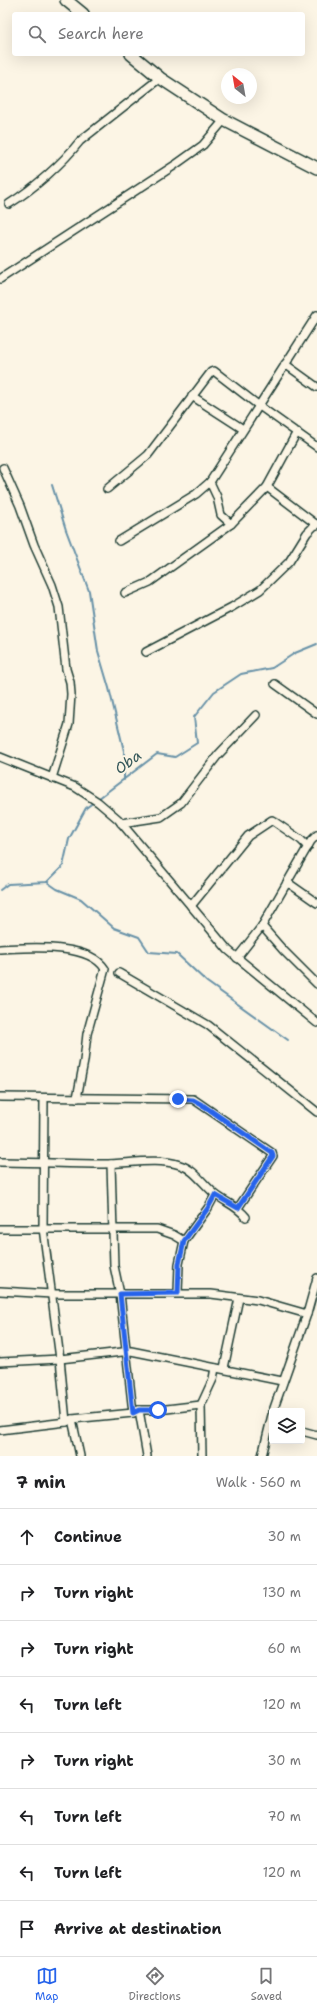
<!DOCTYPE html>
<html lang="en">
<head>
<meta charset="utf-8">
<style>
  body { margin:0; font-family:"Shantell Sans",sans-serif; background:#f6f6f6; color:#202124 }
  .controls { position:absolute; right:12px; bottom:12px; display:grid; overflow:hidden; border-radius:4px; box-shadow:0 4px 16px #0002 }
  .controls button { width:36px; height:36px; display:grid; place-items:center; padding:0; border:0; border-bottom:1px solid #e0e0e0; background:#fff; color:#202124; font:20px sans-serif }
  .compass { position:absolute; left:221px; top:68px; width:36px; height:36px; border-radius:50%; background:#fff; box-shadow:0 4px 16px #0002; rotate:329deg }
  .stop { position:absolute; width:12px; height:12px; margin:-9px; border:3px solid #2563eb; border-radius:50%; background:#fff }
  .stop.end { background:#2563eb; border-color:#fff; box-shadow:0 1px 4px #0008 }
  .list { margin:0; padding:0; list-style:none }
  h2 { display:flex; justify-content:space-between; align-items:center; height:52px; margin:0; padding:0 16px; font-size:17px }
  h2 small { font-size:13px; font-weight:400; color:#757577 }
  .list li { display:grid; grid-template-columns:26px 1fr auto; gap:12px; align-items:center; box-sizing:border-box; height:56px; padding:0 16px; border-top:1px solid #e0e0e0 }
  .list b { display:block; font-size:15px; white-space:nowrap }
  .list em { font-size:13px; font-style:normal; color:#757577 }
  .icon { flex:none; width:22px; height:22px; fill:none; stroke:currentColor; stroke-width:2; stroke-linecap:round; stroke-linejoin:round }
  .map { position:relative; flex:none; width:317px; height:1456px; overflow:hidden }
  .search { position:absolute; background:#fff; box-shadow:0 4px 16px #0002; left:12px; right:12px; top:12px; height:44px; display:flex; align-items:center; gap:10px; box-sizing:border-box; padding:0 14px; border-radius:4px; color:#757577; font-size:15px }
  .sheet { height:500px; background:#fff }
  nav { display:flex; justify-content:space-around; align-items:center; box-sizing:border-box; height:56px; border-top:1px solid #e0e0e0; background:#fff; font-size:11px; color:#757577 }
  nav a { display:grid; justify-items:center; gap:2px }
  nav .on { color:#2563eb }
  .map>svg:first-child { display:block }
</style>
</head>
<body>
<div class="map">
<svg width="317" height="1456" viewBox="0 0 317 1456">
  <rect width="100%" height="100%" fill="#fcf5e5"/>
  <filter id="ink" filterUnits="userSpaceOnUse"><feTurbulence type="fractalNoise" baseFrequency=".025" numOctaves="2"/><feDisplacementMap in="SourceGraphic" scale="8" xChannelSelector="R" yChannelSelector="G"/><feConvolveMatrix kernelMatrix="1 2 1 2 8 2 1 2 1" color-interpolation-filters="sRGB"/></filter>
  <g filter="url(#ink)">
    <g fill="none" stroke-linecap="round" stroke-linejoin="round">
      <g stroke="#6892a8" stroke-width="2">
        <polyline points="52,485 66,530 89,591 98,651 109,688 124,751 124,780"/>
        <polyline points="47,882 57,889 81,899 114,928 139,937 149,952 177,954 207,982 288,1040"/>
        <polyline points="0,890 8,884 47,882 63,866 69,839 86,808 157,754 175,757 197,743 194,717 214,692 241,674 272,668 295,653 317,644"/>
      </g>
      <defs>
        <g id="street">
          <path d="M9,204C33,189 62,164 80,141L160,78"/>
          <polyline points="0,279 175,165 203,145 224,120"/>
          <polyline points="285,364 317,387"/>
          <polyline points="192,396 243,429"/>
          <polyline points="3,468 20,506 34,545 52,585 59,607 66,669 70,682 71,694 69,724 52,778"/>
          <polyline points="210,482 217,497 221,515 231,524"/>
          <polyline points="267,487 317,525"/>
          <polyline points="107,489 148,455 211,372 214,371 258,405 317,447"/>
          <polyline points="119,541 196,494 210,482 317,315"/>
          <polyline points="125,593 150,582 231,524 267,487 297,432"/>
          <polyline points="146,652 232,607 260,590 289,562 307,533 316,524"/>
          <polyline points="275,684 317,714"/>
          <polyline points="0,757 75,787 98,802 118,819 228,950 317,1023"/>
          <polyline points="121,823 161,817 181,803 218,755 256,715"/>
          <polyline points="287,882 317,903"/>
          <polyline points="191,906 248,836 272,820 301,840 308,847"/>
          <polyline points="262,926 283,950 317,984"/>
          <path d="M0,949C27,948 89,942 105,969L87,1034L84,1061L77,1098"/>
          <polyline points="237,958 262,926 311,841 317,835"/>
          <polyline points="119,973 208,1025 317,1112"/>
          <polyline points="0,1097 193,1099 272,1153 273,1156 238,1208"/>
          <polyline points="44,1098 43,1228 60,1359 66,1422"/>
          <path d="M0,1162C35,1162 69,1164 104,1164C128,1164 156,1157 180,1165C194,1169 203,1184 215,1194C226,1203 236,1205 246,1217"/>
          <polyline points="111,1164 114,1266 120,1294 133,1413"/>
          <polyline points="0,1229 157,1229 174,1235 184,1241"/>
          <polyline points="0,1291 52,1294 211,1294 258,1300 307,1314"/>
          <polyline points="178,1293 179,1264 184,1241 208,1208 215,1195"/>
          <polyline points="0,1362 60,1359 131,1351 282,1381"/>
          <polyline points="224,1368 239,1298"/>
          <polyline points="139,1410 147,1456"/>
          <polyline points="273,1411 307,1314 317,1278"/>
          <polyline points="72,1419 80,1456"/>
          <polyline points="0,1430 66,1422 72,1419 133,1413 139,1410 158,1410 201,1405"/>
          <polyline points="302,1431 317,1435"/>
          <polyline points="202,1456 201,1405 213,1379 215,1368"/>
          <polyline points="262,1456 272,1415"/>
        </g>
        <g id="secondary">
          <polyline points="66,0 83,14"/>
          <polyline points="131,54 160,78 224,120 317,168"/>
        </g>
      </defs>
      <use href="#street" stroke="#1f3d34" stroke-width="10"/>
      <use href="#secondary" stroke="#1f3d34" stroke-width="14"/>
      <use href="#street" stroke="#fcf5e5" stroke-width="7"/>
      <use href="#secondary" stroke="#fcf5e5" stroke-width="11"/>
    </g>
  </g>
  <g fill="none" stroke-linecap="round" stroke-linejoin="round" filter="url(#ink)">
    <polyline stroke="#2563eb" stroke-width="5" points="158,1410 139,1410 133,1413 120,1294 178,1293 179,1264 184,1241 208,1208 215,1195 238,1208 273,1156 272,1153 204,1106 193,1100 178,1099"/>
  </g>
  <g text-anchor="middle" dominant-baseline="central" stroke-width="4" stroke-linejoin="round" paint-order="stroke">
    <g font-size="15" font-style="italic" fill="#37595b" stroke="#fcf5e5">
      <text transform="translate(128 762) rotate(-37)">Oba</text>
    </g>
  </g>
</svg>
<div class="controls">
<button><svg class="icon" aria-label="layers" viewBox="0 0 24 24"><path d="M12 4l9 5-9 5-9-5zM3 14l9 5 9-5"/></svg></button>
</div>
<svg class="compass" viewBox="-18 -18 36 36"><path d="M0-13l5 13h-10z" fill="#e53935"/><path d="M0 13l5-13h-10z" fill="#757577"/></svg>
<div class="stop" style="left:158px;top:1410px"></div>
<div class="stop end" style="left:178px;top:1099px"></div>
<div class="search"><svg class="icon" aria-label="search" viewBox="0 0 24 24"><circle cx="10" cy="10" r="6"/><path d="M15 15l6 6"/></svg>Search here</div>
</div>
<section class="sheet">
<h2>7 min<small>Walk · 560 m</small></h2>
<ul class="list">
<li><svg class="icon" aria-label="ahead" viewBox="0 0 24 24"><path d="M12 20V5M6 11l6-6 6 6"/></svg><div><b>Continue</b></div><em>30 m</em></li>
<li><svg class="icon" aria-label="right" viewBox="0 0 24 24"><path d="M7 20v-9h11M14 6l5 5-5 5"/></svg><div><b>Turn right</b></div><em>130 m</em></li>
<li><svg class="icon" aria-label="right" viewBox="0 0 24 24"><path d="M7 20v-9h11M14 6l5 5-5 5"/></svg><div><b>Turn right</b></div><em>60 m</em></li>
<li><svg class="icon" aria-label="left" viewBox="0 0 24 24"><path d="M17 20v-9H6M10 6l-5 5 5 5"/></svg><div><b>Turn left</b></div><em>120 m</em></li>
<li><svg class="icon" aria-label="right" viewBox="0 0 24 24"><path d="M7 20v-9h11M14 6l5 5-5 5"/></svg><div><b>Turn right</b></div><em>30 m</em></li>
<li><svg class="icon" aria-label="left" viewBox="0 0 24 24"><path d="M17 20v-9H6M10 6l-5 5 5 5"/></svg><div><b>Turn left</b></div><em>70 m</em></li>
<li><svg class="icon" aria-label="left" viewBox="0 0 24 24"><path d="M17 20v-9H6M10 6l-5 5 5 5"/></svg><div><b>Turn left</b></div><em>120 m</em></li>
<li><svg class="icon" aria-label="arrive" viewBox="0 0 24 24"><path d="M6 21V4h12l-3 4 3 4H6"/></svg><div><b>Arrive at destination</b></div></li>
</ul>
</section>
<nav>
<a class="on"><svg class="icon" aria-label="map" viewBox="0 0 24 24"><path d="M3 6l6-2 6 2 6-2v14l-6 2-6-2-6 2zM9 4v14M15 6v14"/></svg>Map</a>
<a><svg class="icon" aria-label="directions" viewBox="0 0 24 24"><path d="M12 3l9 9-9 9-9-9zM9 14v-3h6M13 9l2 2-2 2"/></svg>Directions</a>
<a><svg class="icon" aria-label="saved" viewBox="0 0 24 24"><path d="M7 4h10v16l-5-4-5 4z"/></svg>Saved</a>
</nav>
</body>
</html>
